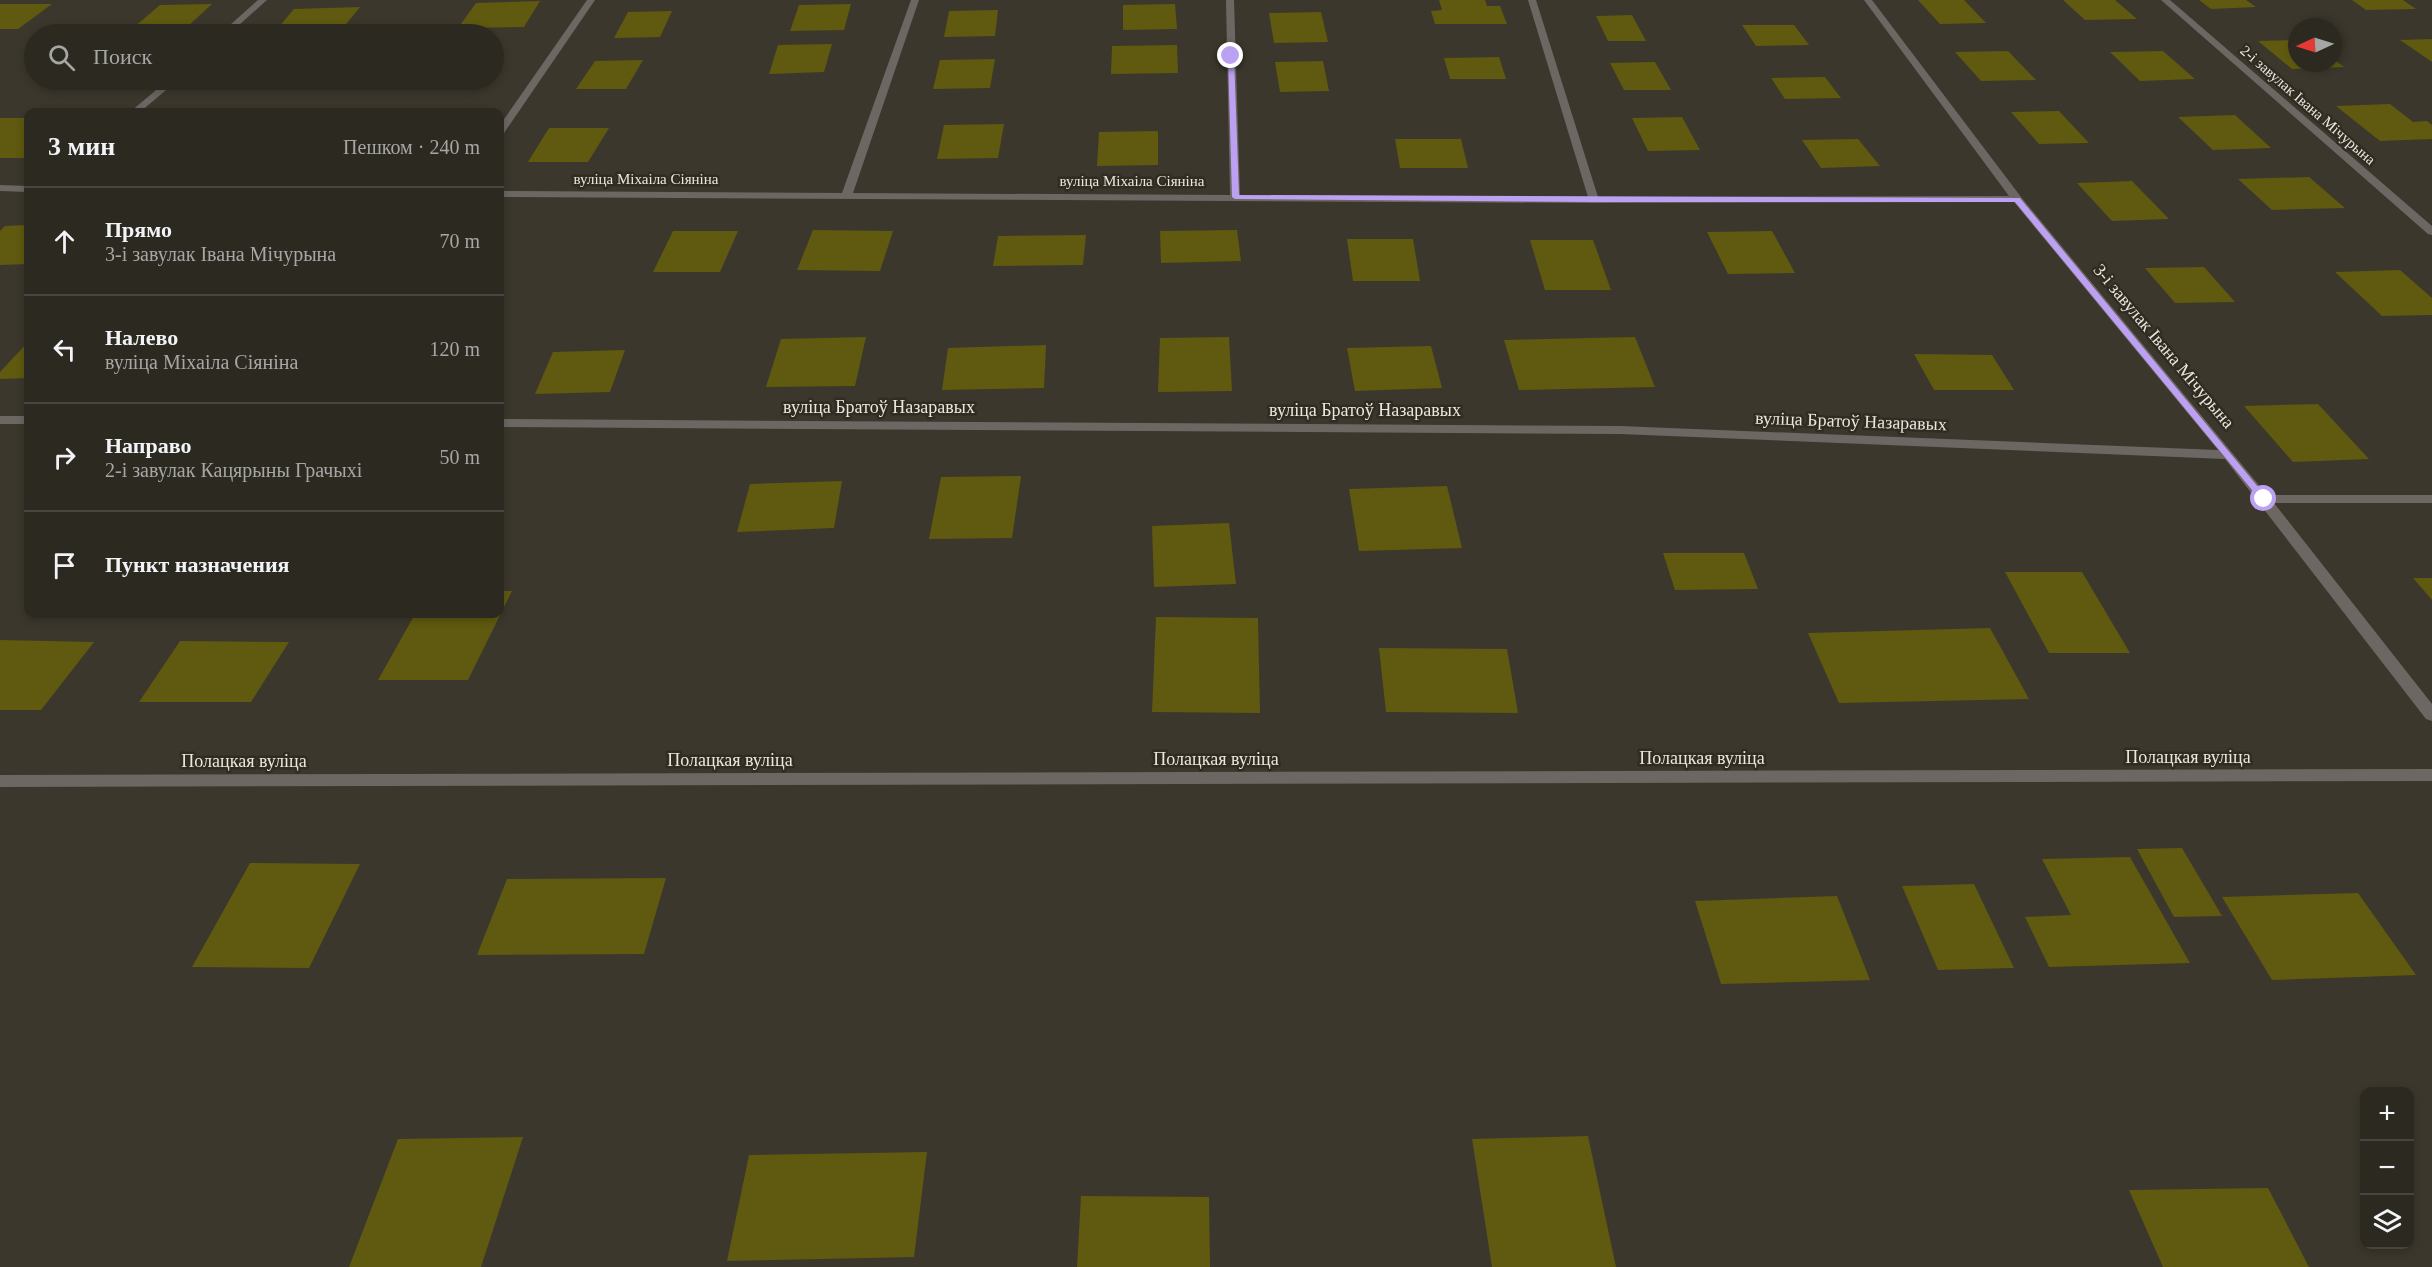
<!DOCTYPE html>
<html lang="ru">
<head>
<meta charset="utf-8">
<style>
  body { margin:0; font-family:Georgia,serif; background:#38352e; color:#f1f3f6 }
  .controls { position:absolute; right:18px; bottom:18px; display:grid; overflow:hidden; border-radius:12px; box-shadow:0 3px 9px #0003 }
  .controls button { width:54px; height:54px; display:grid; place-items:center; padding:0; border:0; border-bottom:2px solid #48453f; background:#2c2921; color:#f1f3f6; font:30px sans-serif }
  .compass { position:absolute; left:2288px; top:18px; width:54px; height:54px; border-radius:50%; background:#2c2921; box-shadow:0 3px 9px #0003; rotate:266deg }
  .stop { position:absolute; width:18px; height:18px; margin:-14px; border:4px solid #bca0f2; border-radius:50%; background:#fff }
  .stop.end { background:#bca0f2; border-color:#fff; box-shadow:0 2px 6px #0008 }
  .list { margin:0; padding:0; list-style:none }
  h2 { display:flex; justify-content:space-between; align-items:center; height:78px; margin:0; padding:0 24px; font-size:26px }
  h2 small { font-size:20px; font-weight:400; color:#a6a6a5 }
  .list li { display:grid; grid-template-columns:39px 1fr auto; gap:18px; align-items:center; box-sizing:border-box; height:108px; padding:0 24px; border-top:2px solid #48453f }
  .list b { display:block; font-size:22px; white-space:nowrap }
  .list p { margin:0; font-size:20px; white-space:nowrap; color:#a6a6a5 }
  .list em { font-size:20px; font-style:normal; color:#a6a6a5 }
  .icon { flex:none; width:33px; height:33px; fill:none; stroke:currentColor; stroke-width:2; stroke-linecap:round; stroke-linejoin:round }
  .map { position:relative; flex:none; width:2432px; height:1267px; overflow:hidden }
  .search { position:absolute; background:#2c2921; box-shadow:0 3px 9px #0003; left:24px; top:24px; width:480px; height:66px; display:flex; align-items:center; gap:15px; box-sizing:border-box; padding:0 21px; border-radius:33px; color:#a6a6a5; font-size:22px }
  .panel { position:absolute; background:#2c2921; box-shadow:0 3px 9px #0003; left:24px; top:108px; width:480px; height:510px; border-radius:12px }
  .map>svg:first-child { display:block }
</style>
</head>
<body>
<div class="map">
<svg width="2432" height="1267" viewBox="0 0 2432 1267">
  <rect width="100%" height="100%" fill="#3b372c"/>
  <g fill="#5f5a0f">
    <polygon points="1439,0 1485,0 1487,6 1500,6 1507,24 1435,24 1431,11 1442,10"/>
    <polygon points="1918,0 1964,0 1986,23 1940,24"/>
    <polygon points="2063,0 2115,0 2137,19 2085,20"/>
    <polygon points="2199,0 2246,0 2256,7 2211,9"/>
    <polygon points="2352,0 2403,0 2416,9 2366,10"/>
    <polygon points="540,1 524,27 458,28 476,3"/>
    <polygon points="0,4 52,4 18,29 0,29"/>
    <polygon points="212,4 187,27 133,28 160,5"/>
    <polygon points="851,4 844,30 790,31 799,5"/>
    <polygon points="1175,4 1177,29 1123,30 1123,5"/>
    <polygon points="360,7 338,34 257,34 262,28 278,28 294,9"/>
    <polygon points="998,10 995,36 944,37 949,11"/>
    <polygon points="672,11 660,37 614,38 628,12"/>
    <polygon points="1321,12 1328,42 1274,43 1269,13"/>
    <polygon points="1632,15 1646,41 1608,41 1596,16"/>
    <polygon points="1742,25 1794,25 1809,45 1756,46"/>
    <polygon points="2432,39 2432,62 2400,40"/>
    <polygon points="2297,40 2297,63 2333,63 2333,59 2344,67 2292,69 2258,41"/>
    <polygon points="832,44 824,72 769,74 778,45"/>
    <polygon points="1177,45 1178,73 1111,74 1112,46"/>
    <polygon points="2008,51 2036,80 1981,81 1955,52"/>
    <polygon points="2163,51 2195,79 2140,81 2110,52"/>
    <polygon points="1499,57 1506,79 1450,79 1444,58"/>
    <polygon points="995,59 990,88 933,89 940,60"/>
    <polygon points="643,60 626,89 576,89 595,61"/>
    <polygon points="1323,61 1329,91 1280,92 1275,62"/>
    <polygon points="1655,62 1671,90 1624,90 1610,63"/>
    <polygon points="1825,77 1841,98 1785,99 1771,78"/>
    <polygon points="2390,104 2413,122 2427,121 2432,125 2432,139 2380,141 2336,106"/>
    <polygon points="2059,111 2089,143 2039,144 2011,112"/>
    <polygon points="2235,115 2271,148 2213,150 2178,117"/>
    <polygon points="1682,117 1700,150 1648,151 1632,118"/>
    <polygon points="0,118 28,118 28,155 26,158 0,158"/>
    <polygon points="1004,124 998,158 937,159 944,125"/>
    <polygon points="549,128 609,128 588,162 528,162"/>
    <polygon points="1158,131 1158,165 1097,166 1099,132"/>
    <polygon points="1395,139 1461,139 1468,168 1400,168"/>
    <polygon points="1858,139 1880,166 1821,168 1802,140"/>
    <polygon points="2309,177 2345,208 2272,210 2238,179"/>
    <polygon points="2132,181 2169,219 2112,221 2077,183"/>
    <polygon points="28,225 28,264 0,265 0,231 5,226"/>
    <polygon points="813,230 893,231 880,271 797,270"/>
    <polygon points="1237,230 1241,261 1161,263 1160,231"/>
    <polygon points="673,231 738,231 720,272 653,272"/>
    <polygon points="1772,231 1795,273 1728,274 1707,232"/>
    <polygon points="1086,235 1083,265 993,266 998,236"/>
    <polygon points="1347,239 1413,239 1420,281 1353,281"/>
    <polygon points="1530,240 1593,240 1611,290 1545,290"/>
    <polygon points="2204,267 2235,302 2175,303 2145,268"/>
    <polygon points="2400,270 2432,298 2432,315 2382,316 2335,272"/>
    <polygon points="866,337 855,386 766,387 781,339"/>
    <polygon points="1229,337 1232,391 1158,392 1160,338"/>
    <polygon points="1635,337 1655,387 1519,390 1504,340"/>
    <polygon points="28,342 28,378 0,379 0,372"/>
    <polygon points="1046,345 1044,388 942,390 948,348"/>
    <polygon points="1431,346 1442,388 1355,391 1347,348"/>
    <polygon points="625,350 610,392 535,394 553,352"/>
    <polygon points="1914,354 1992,355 2014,390 1934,390"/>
    <polygon points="2318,404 2369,459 2293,462 2244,406"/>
    <polygon points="1021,476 1012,538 929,539 941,477"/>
    <polygon points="842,481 834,528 737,532 750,484"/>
    <polygon points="1447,486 1462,548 1359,551 1349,489"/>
    <polygon points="1229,523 1236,584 1154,587 1152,526"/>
    <polygon points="1663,553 1744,553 1758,589 1675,590"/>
    <polygon points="2005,572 2082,572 2130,653 2049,653"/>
    <polygon points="2413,578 2432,578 2432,600"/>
    <polygon points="500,591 512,591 468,680 378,680 415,614 500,614"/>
    <polygon points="1156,617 1258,618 1260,713 1152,712"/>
    <polygon points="1990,628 2029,699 1839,703 1808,633"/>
    <polygon points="0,640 94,642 41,710 0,710"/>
    <polygon points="180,641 289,642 251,702 139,702"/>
    <polygon points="1379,648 1507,649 1518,713 1386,712"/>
    <polygon points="2182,848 2222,916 2174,917 2137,849"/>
    <polygon points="2130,857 2190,963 2049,967 2025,917 2071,915 2042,859"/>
    <polygon points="250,863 360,864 309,968 192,967"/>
    <polygon points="666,878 644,954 477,955 507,879"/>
    <polygon points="1974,884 2014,968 1938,970 1902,886"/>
    <polygon points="2358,893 2416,975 2272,980 2222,897"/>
    <polygon points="1837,896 1870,980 1721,984 1695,901"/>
    <polygon points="1588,1136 1616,1267 1492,1267 1472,1139"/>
    <polygon points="523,1137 481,1267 349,1267 398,1139"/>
    <polygon points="927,1152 914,1257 727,1261 749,1155"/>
    <polygon points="2268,1188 2309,1267 2163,1267 2129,1190"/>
    <polygon points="1081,1196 1209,1197 1210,1267 1077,1267"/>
  </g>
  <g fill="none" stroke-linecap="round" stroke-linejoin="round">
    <g fill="#6c6763" fill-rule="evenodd">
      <polygon points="258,0 267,0 229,34 220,34"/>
      <polygon points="587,0 595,0 504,133 500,134 500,125"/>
      <polygon points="911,0 919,0 853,193 1230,195 1226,0 1234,0 1240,195 1588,197 1528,0 1536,0 1598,197 2009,196 1864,0 1872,0 2021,197 2267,495 2432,495 2432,503 2274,503 2432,704 2432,721 2426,719 2225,459 1620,434 500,427 500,419 1620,426 2218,450 2014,202 1594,203 500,197 500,191 842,193"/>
      <polygon points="2161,0 2170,0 2432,226 2432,235 2428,234"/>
      <polygon points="168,80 178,80 140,112 130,112"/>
      <polygon points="0,185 28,186 28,192 0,191"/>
      <rect x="0" y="416" width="28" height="8"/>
      <polygon points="2432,769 2432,781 0,787 0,775"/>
    </g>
  </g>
  <polygon fill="#bca0f2" points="1231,54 1234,56 1239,195 2020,198 2268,499 2261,501 2015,202 1594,202 1235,199 1232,197 1228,56"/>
  <g text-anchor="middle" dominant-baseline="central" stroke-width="5" stroke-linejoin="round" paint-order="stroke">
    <g font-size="15" fill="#eae7e0" stroke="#312c22">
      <text transform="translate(2308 105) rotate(41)">2-і завулак Івана Мічурына</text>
      <text x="646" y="179">вуліца Міхаіла Сіяніна</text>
      <text x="1132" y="181">вуліца Міхаіла Сіяніна</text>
    </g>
    <g font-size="18" fill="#eae7e0" stroke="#312c22">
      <text transform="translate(2164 346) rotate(50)">3-і завулак Івана Мічурына</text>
      <text x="879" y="407">вуліца Братоў Назаравых</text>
      <text x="1365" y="410">вуліца Братоў Назаравых</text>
      <text transform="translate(1851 421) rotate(2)">вуліца Братоў Назаравых</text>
      <text x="2188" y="757">Полацкая вуліца</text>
      <text x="1702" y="758">Полацкая вуліца</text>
      <text x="1216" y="759">Полацкая вуліца</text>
      <text x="730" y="760">Полацкая вуліца</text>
      <text x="244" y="761">Полацкая вуліца</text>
    </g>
  </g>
</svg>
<div class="controls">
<button>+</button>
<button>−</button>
<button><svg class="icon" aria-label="layers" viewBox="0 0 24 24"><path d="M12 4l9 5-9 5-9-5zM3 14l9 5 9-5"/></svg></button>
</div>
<svg class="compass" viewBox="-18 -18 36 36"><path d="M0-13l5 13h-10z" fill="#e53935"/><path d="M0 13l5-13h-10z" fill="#a6a6a5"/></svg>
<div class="stop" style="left:2264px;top:499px"></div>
<div class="stop end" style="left:1231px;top:56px"></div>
<div class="search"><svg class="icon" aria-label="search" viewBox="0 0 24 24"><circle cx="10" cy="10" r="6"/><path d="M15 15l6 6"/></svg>Поиск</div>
<section class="panel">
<h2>3 мин<small>Пешком · 240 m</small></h2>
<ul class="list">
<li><svg class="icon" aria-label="ahead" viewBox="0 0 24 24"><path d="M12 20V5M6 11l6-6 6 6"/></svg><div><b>Прямо</b><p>3-і завулак Івана Мічурына</p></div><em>70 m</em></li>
<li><svg class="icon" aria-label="left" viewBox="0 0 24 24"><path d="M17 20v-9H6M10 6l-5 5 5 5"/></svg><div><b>Налево</b><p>вуліца Міхаіла Сіяніна</p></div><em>120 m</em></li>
<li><svg class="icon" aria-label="right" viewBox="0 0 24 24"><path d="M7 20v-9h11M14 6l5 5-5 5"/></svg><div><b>Направо</b><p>2-і завулак Кацярыны Грачыхі</p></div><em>50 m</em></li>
<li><svg class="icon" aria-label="arrive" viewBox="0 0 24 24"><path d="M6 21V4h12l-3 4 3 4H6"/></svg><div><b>Пункт назначения</b></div></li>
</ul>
</section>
</div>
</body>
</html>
